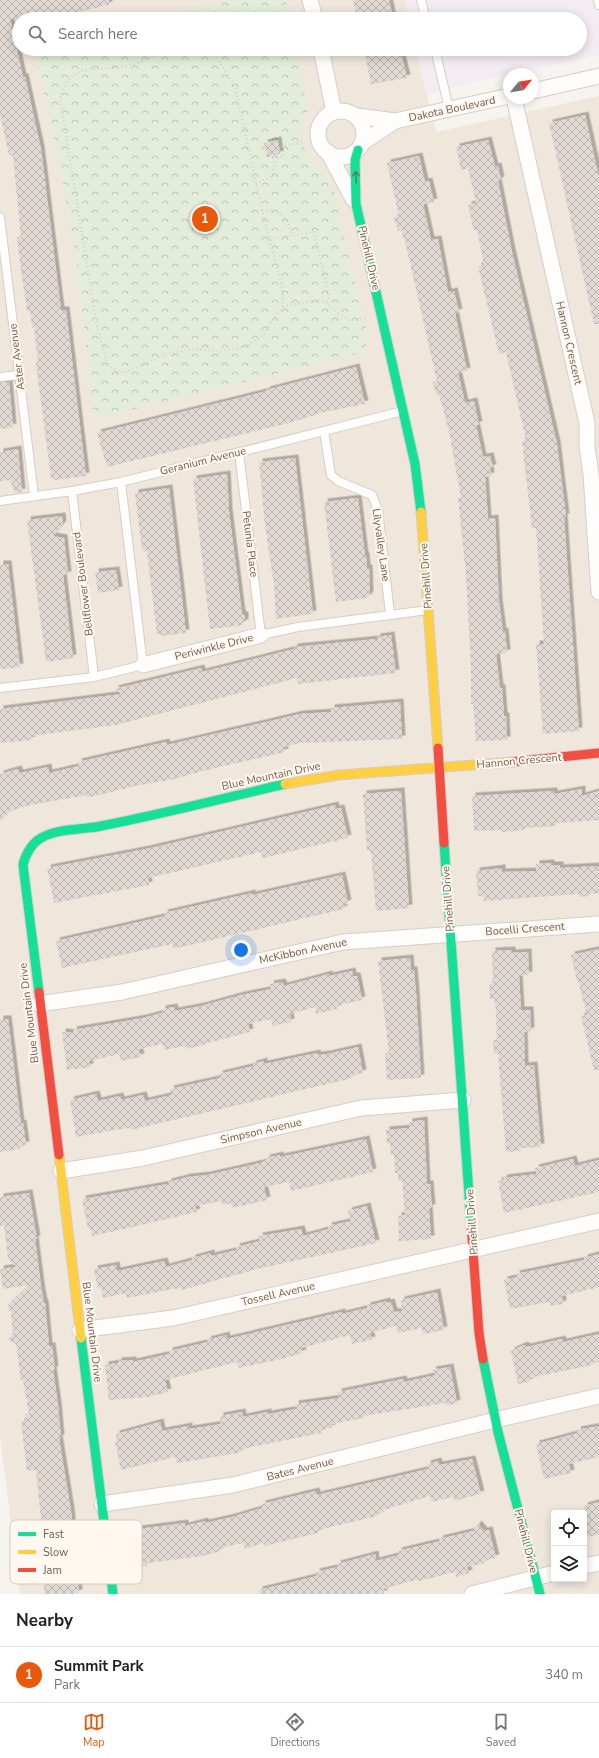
<!DOCTYPE html>
<html lang="en">
<head>
<meta charset="utf-8">
<style>
  body { margin:0; font-family:"Nunito Sans",sans-serif; background:#f6f6f6; color:#202124 }
  .controls { position:absolute; right:12px; bottom:12px; display:grid; overflow:hidden; border-radius:4px; box-shadow:0 2px 10px #0003 }
  .controls button { width:36px; height:36px; display:grid; place-items:center; padding:0; border:0; border-bottom:1px solid #e0e0e0; background:#fff; color:#202124; font:20px sans-serif }
  .compass { position:absolute; left:503px; top:68px; width:36px; height:36px; border-radius:50%; background:#fff; box-shadow:0 2px 10px #0003; rotate:60deg }
  .you { position:absolute; left:241px; top:950px; width:14px; height:14px; margin:-10px; border:3px solid #fff; border-radius:50%; background:#1a73e8; box-shadow:0 0 0 6px #1a73e833 }
  .badge { display:grid; place-items:center; width:26px; height:26px; border-radius:50%; background:#ea580c; color:#fff; font-size:13px; font-weight:700 }
  .pin { position:absolute; translate:-50% -50%; border:2px solid #fff; box-shadow:0 1px 4px #0006 }
  .list { margin:0; padding:0; list-style:none }
  h2 { display:flex; justify-content:space-between; align-items:center; height:52px; margin:0; padding:0 16px; font-size:17px }
  h2 small { font-size:13px; font-weight:400; color:#757577 }
  .list li { display:grid; grid-template-columns:26px 1fr auto; gap:12px; align-items:center; box-sizing:border-box; height:56px; padding:0 16px; border-top:1px solid #e0e0e0 }
  .list b { display:block; font-size:15px; white-space:nowrap }
  .list p { margin:0; font-size:13px; white-space:nowrap; color:#757577 }
  .list em { font-size:13px; font-style:normal; color:#757577 }
  .icon { flex:none; width:22px; height:22px; fill:none; stroke:currentColor; stroke-width:2; stroke-linecap:round; stroke-linejoin:round }
  .map { position:relative; flex:none; width:599px; height:1594px; overflow:hidden }
  .search { position:absolute; background:#fff; box-shadow:0 2px 10px #0003; left:12px; right:12px; top:12px; height:44px; display:flex; align-items:center; gap:10px; box-sizing:border-box; padding:0 14px; border-radius:22px; color:#757577; font-size:15px }
  .sheet { height:108px; background:#fff }
  nav { display:flex; justify-content:space-around; align-items:center; box-sizing:border-box; height:56px; border-top:1px solid #e0e0e0; background:#fff; font-size:11px; color:#757577 }
  nav a { display:grid; justify-items:center; gap:2px }
  nav .on { color:#ea580c }
  .map>svg:first-child { display:block }
</style>
</head>
<body>
<div class="map">
<svg width="599" height="1594" viewBox="0 0 599 1594">
  <defs>
    <pattern id="forest-crowns" width="20" height="18" patternUnits="userSpaceOnUse"><rect width="20" height="18" fill="#e4edda"/><path d="M2 6a3 3 0 1 1 6 0M12 15a3 3 0 1 1 6 0" fill="none" stroke="#bdc3b3"/></pattern>
    <pattern id="building-cross-hatch" width="8" height="8" patternUnits="userSpaceOnUse"><rect width="8" height="8" fill="#e1d9d3"/><path d="M0 0l8 8M0 8l8-8" fill="none" stroke="#bbb3ae"/></pattern>
    <filter id="shadow"><feDropShadow dx="3.5" dy="-3.5" stdDeviation="0" flood-color="#0004"/></filter>
  </defs>
  <rect width="100%" height="100%" fill="#f7f3ee"/>
  <path fill="#efe6dc" fill-rule="evenodd" d="M0,0H405L409,19H19V49H416L436,132L599,96V1594H20L0,1436ZM554,1513H584V1579H554Z"/>
  <polygon fill="#f4ecf3" points="405,0 599,0 599,55 509,74 426,94 416,49 580,49 580,19 409,19"/>
  <g fill="url(#forest-crowns)">
    <polygon points="235,0 286,0 290,19 146,19"/>
    <polygon points="33,49 296,49 308,109 301,126 305,152 332,182 368,337 365,352 94,419 76,256 57,149"/>
  </g>
  <g fill="url(#building-cross-hatch)" filter="url(#shadow)">
    <polygon points="0,0 109,0 109,5 51,18 50,14 32,19 10,19 23,77 25,77 41,149 61,310 66,310 86,476 56,480 51,477 36,364 38,360 34,328 32,327 30,311 27,311 18,248 17,237 21,237 13,156 9,154 0,115"/>
    <polygon points="353,0 389,0 393,19 357,19"/>
    <polygon points="364,49 400,49 407,78 371,84"/>
    <polygon points="585,115 599,178 599,324 594,324 549,123"/>
    <polygon points="278,140 280,154 267,157 264,143"/>
    <polygon points="488,140 495,167 498,166 501,180 498,181 512,252 557,444 566,517 564,517 579,731 543,734 536,644 544,644 536,528 532,528 522,441 526,440 506,352 499,354 478,266 484,265 477,230 474,231 468,205 476,203 468,168 461,170 456,147"/>
    <polygon points="419,156 425,182 429,181 434,202 423,204 431,240 438,239 448,292 454,291 459,312 455,313 467,371 458,373 465,403 474,401 479,425 476,425 483,457 490,456 493,468 490,468 491,476 485,477 488,519 495,518 499,602 503,632 505,631 507,653 496,654 500,688 502,688 504,716 506,716 507,740 476,741 473,704 471,704 471,669 466,574 458,498 461,498 449,431 439,394 436,395 433,382 437,381 405,241 401,230 398,231 394,217 399,216 387,163"/>
    <polygon points="356,367 365,404 324,412 289,423 107,467 97,433 267,391 266,390"/>
    <polygon points="0,382 9,382 13,427 0,429"/>
    <polygon points="18,449 22,492 15,493 10,480 0,481 0,452"/>
    <polygon points="295,458 313,614 276,619 274,585 265,525 259,462"/>
    <polygon points="227,474 229,512 242,614 245,616 245,622 239,626 210,629 193,479"/>
    <polygon points="169,488 186,633 160,636 160,634 157,634 147,552 142,550 135,493"/>
    <polygon points="358,498 365,556 366,556 367,568 369,568 370,595 367,598 336,602 324,502"/>
    <polygon points="62,516 63,524 53,536 64,538 68,575 63,575 73,658 46,662 27,520"/>
    <polygon points="0,564 8,564 20,667 0,669"/>
    <polygon points="116,570 119,590 98,593 95,572"/>
    <polygon points="391,635 396,673 298,684 297,678 116,725 31,736 32,740 0,743 0,709 122,694 114,689 201,668 202,672 294,649 294,647 377,639 377,637"/>
    <polygon points="400,702 402,739 300,743 284,747 285,752 202,771 175,779 140,785 86,798 86,795 26,806 10,811 0,821 0,774 18,769 20,773 48,767 49,773 79,766 78,762 166,742 167,745 300,714 331,712 331,708"/>
    <polygon points="582,789 582,796 599,791 599,820 556,823 556,826 524,828 525,830 502,832 502,830 474,831 472,796 554,791 554,794"/>
    <polygon points="401,791 409,908 376,911 371,851 367,851 363,794"/>
    <polygon points="335,805 336,809 341,808 348,838 263,858 261,852 148,878 149,885 54,903 47,868 146,849"/>
    <polygon points="551,863 551,865 560,865 560,868 599,866 599,893 590,894 590,896 578,897 578,894 484,901 484,896 478,896 476,871 502,868 502,872 536,871 536,864"/>
    <polygon points="342,875 348,903 343,905 344,909 173,949 172,944 62,968 56,941 165,916 164,913 252,893 252,895"/>
    <polygon points="599,949 599,1070 594,1070 581,1016 587,1015 578,981 577,981 571,955"/>
    <polygon points="512,950 512,953 528,952 529,975 519,976 521,1010 530,1010 531,1031 524,1032 525,1066 534,1065 541,1147 521,1148 521,1151 506,1152 498,1054 494,1054 493,1040 497,1040 496,1010 494,999 490,999 489,984 493,984 492,951"/>
    <polygon points="410,958 411,970 414,970 416,993 421,1078 387,1080 385,1056 386,1053 389,1053 378,961"/>
    <polygon points="352,971 353,976 357,976 362,1000 336,1006 337,1009 316,1014 315,1007 290,1014 291,1022 273,1026 271,1019 248,1024 250,1032 204,1044 204,1045 185,1049 185,1046 164,1050 163,1044 139,1049 141,1057 121,1061 119,1054 89,1061 90,1067 67,1070 62,1032 74,1033 73,1030 143,1018 162,1013 162,1009 174,1007 175,1011 201,1006 241,995 271,989 270,984 282,982 284,986 329,974 329,976"/>
    <polygon points="0,1019 8,1019 21,1124 23,1123 26,1145 19,1146 20,1149 0,1152"/>
    <polygon points="358,1047 363,1073 352,1075 353,1078 131,1130 130,1128 120,1129 76,1137 70,1100 96,1094 98,1101 120,1096 121,1100 143,1095 145,1101 172,1095 170,1089 220,1078 219,1074 253,1066 253,1064 264,1061 264,1064 317,1053 317,1055 327,1054"/>
    <polygon points="424,1120 427,1184 430,1184 432,1208 429,1208 431,1239 399,1241 398,1216 405,1215 402,1181 398,1181 398,1173 395,1173 394,1155 391,1155 390,1143 387,1144 386,1130 409,1128 409,1122"/>
    <polygon points="366,1139 373,1172 291,1191 289,1182 264,1187 267,1200 233,1208 231,1203 222,1205 221,1201 195,1206 197,1212 115,1231 92,1236 90,1229 88,1229 82,1199 168,1184 168,1182 188,1177 207,1175 260,1163 267,1160 266,1158 280,1155 280,1157"/>
    <polygon points="573,1159 575,1166 599,1160 599,1192 504,1213 498,1181 504,1180 503,1178 537,1174 535,1168"/>
    <polygon points="29,1193 37,1239 35,1239 41,1286 44,1303 45,1303 49,1346 52,1346 55,1370 53,1370 58,1405 61,1438 59,1438 71,1511 79,1593 73,1594 45,1594 44,1585 42,1583 38,1539 43,1538 36,1470 27,1471 21,1422 26,1421 25,1414 29,1414 23,1380 21,1381 16,1344 8,1339 13,1334 11,1312 9,1311 8,1305 29,1285 3,1289 0,1269 16,1267 8,1259 4,1225 0,1226 0,1197"/>
    <polygon points="367,1206 376,1243 257,1269 182,1290 182,1288 173,1289 127,1298 126,1293 103,1298 101,1288 98,1289 94,1269 116,1265 117,1271 164,1261 166,1267 192,1260 192,1258 211,1253 211,1256 237,1250 236,1247 260,1241 259,1236 301,1229 303,1236 329,1229 328,1226 351,1221 348,1211"/>
    <polygon points="599,1254 599,1287 562,1296 563,1304 551,1306 550,1302 510,1309 504,1280 517,1277 516,1274 584,1260 584,1258"/>
    <polygon points="437,1292 444,1330 423,1334 421,1328 398,1333 396,1326 370,1333 372,1340 352,1344 350,1335 301,1348 303,1353 281,1359 239,1368 237,1362 165,1380 168,1392 147,1397 109,1400 105,1365 118,1363 118,1361 133,1360 133,1362 169,1354 169,1351 208,1342 207,1340 226,1335 227,1339 342,1312 342,1314 367,1308 367,1306 387,1301 387,1303 391,1302 394,1312 402,1311 401,1300"/>
    <polygon points="599,1334 599,1362 593,1363 593,1365 529,1378 530,1382 518,1384 511,1351 524,1345 527,1347 562,1339 563,1342"/>
    <polygon points="450,1367 457,1403 446,1406 445,1403 363,1416 364,1418 331,1424 332,1428 320,1430 321,1433 247,1448 238,1453 177,1463 175,1457 121,1470 115,1442 117,1442 116,1434 160,1422 162,1431 189,1426 189,1429 221,1424 220,1416 242,1412 243,1417 268,1412 268,1414 296,1409 295,1404 339,1398 338,1392 403,1379 404,1382 436,1375 432,1370"/>
    <polygon points="599,1426 599,1457 569,1464 571,1473 544,1479 536,1444 578,1433 577,1430"/>
    <polygon points="472,1459 481,1494 454,1501 453,1497 432,1502 430,1496 384,1510 385,1511 377,1513 378,1516 318,1530 318,1533 265,1546 264,1543 245,1549 243,1543 220,1548 221,1551 202,1556 147,1563 147,1566 134,1567 132,1544 127,1544 126,1533 138,1532 138,1529 185,1523 185,1526 205,1521 205,1523 232,1517 262,1508 262,1504 303,1494 316,1491 317,1495 428,1469 427,1464 438,1461 439,1465"/>
    <polygon points="599,1502 599,1534 584,1538 584,1506"/>
    <polygon points="478,1524 484,1531 489,1530 496,1558 484,1560 485,1563 467,1567 469,1573 456,1577 455,1572 419,1581 419,1579 383,1589 384,1594 259,1594 259,1590 317,1576 316,1572 338,1567 337,1564 375,1554 376,1561 399,1555 398,1551 440,1541 439,1539 473,1531"/>
  </g>
  <g fill="none" stroke-linecap="round" stroke-linejoin="round">
    <defs>
      <g id="lane">
        <polyline points="421,0 426,19"/>
        <polyline points="598,0 599,5"/>
        <polyline points="435,49 449,109"/>
        <polyline points="0,217 34,496"/>
        <polyline points="0,377 19,375"/>
        <polyline points="324,431 331,475 338,481 372,495 378,510 390,614"/>
        <polyline points="239,452 261,635 298,627 428,610"/>
        <polyline points="72,491 94,677"/>
        <polyline points="0,501 72,491 121,482 403,411"/>
        <polyline points="0,688 94,677 143,665 121,482"/>
      </g>
      <g id="street">
        <polyline points="310,0 315,19"/>
        <polyline points="321,49 334,112"/>
        <polyline points="533,91 599,76"/>
        <polyline points="514,98 587,423 587,447 591,474 599,592"/>
        <circle cx="341" cy="134" r="23"/>
        <polyline points="357,116 395,121 509,96"/>
        <polyline points="362,143 395,121"/>
        <polyline points="328,152 353,199"/>
        <polyline points="143,665 261,635"/>
        <polyline points="39,1004 122,992 343,942 599,924"/>
        <polyline points="61,1171 143,1158 361,1108 463,1100"/>
        <polyline points="80,1330 173,1318 599,1221"/>
        <polyline points="102,1504 233,1485 495,1420 599,1396"/>
        <polyline points="584,1566 599,1563"/>
        <polyline points="472,1594 554,1573"/>
      </g>
      <g id="fast">
        <polyline points="358,150 355,160 356,204 415,464 421,512"/>
        <polyline points="444,843 471,1223"/>
        <path d="M39,992L23,865C25,855 32,843 41,838C58,828 82,830 101,826C163,814 224,798 285,784"/>
        <polyline points="81,1338 113,1594"/>
        <polyline points="483,1359 498,1432 540,1594"/>
      </g>
      <g id="slow">
        <polyline points="421,512 438,748"/>
        <polyline points="285,784 339,775 512,762"/>
        <polyline points="59,1155 81,1338"/>
      </g>
      <g id="jam">
        <polyline points="438,748 444,843"/>
        <polyline points="512,762 599,753"/>
        <polyline points="39,992 59,1155"/>
        <polyline points="471,1223 479,1333 483,1359"/>
      </g>
    </defs>
    <use href="#lane" stroke="#d4cfc9" stroke-width="10"/>
    <use href="#street" stroke="#d4cfc9" stroke-width="17"/>
    <use href="#fast" stroke="#d5cfc9" stroke-width="11"/>
    <use href="#slow" stroke="#d5cfc9" stroke-width="11"/>
    <use href="#jam" stroke="#d5cfc9" stroke-width="11"/>
    <g stroke="#d7d1cc" stroke-width="2.5" stroke-dasharray="1 3" stroke-linecap="butt">
      <path d="M167,49C155,54 141,63 128,66C97,73 72,58 60,98L96,322L108,364L115,370L124,373L166,354L192,349L220,351L245,347L262,336L283,306L282,286L262,211L235,86L215,56L200,49"/>
      <polyline points="256,184 271,177 277,158 284,156 283,146 304,142"/>
      <path d="M262,211C282,209 286,217 292,235"/>
      <polyline points="270,239 314,232 329,296 327,303"/>
      <polyline points="283,306 320,300 327,303 336,312 349,320 365,318"/>
    </g>
    <use href="#lane" stroke="#fefdfc" stroke-width="8"/>
    <use href="#street" stroke="#fefdfc" stroke-width="15"/>
    <use href="#fast" stroke="#16e098" stroke-width="9"/>
    <use href="#slow" stroke="#ffcf43" stroke-width="9"/>
    <use href="#jam" stroke="#f24e42" stroke-width="9"/>
  </g>
  <defs><path id="oneway-shaft" d="M-6 0H5M1.5-3L5.5 0L1.5 3" fill="none" stroke-width="1.6" stroke-linecap="round" stroke-linejoin="round"/></defs>
  <use stroke="#5c7e61" href="#oneway-shaft" transform="translate(356 177) rotate(-93)"/>
  <g text-anchor="middle" dominant-baseline="central" stroke-width="4" stroke-linejoin="round" paint-order="stroke">
    <g font-size="11" fill="#745d4f" stroke="#fef8f0">
      <text transform="translate(452 109) rotate(-12)">Dakota Boulevard</text>
      <text transform="translate(369 258) rotate(77)">Pinehill Drive</text>
      <text transform="translate(569 343) rotate(77)">Hannon Crescent</text>
      <text transform="translate(17 357) rotate(-97)">Aster Avenue</text>
      <text transform="translate(203 461) rotate(-14)">Geranium Avenue</text>
      <text transform="translate(250 544) rotate(83)">Petunia Place</text>
      <text transform="translate(381 545) rotate(82)">Lilyvalley Lane</text>
      <text transform="translate(426 576) rotate(-94)">Pinehill Drive</text>
      <text transform="translate(83 584) rotate(-97)">Bellflower Boulevard</text>
      <text transform="translate(214 647) rotate(-14)">Periwinkle Drive</text>
      <text transform="translate(519 761) rotate(-5)">Hannon Crescent</text>
      <text transform="translate(271 776) rotate(-12)">Blue Mountain Drive</text>
      <text transform="translate(448 899) rotate(-94)">Pinehill Drive</text>
      <text transform="translate(525 929) rotate(-4)">Bocelli Crescent</text>
      <text transform="translate(303 951) rotate(-12)">McKibbon Avenue</text>
      <text transform="translate(29 1013) rotate(-97)">Blue Mountain Drive</text>
      <text transform="translate(261 1131) rotate(-13)">Simpson Avenue</text>
      <text transform="translate(472 1222) rotate(-94)">Pinehill Drive</text>
      <text transform="translate(278 1294) rotate(-13)">Tossell Avenue</text>
      <text transform="translate(92 1332) rotate(83)">Blue Mountain Drive</text>
      <text transform="translate(300 1469) rotate(-14)">Bates Avenue</text>
      <text transform="translate(526 1541) rotate(76)">Pinehill Drive</text>
    </g>
  </g>
  <rect x="10" y="1520" width="132" height="64" rx="6" fill="#fef8f0" stroke="#d5cac0" stroke-width="1"/>
  <rect x="18" y="1532" width="18" height="4" fill="#16e098"/>
  <rect x="18" y="1550" width="18" height="4" fill="#ffcf43"/>
  <rect x="18" y="1568" width="18" height="4" fill="#f24e42"/>
  <g font-size="11" fill="#745d4f">
    <text x="43" y="1538">Fast</text>
    <text x="43" y="1556">Slow</text>
    <text x="43" y="1574">Jam</text>
  </g>
</svg>
<div class="controls">
<button><svg class="icon" aria-label="locate" viewBox="0 0 24 24"><circle cx="12" cy="12" r="6"/><path d="M12 2v4M12 18v4M2 12h4M18 12h4"/></svg></button>
<button><svg class="icon" aria-label="layers" viewBox="0 0 24 24"><path d="M12 4l9 5-9 5-9-5zM3 14l9 5 9-5"/></svg></button>
</div>
<svg class="compass" viewBox="-18 -18 36 36"><path d="M0-13l5 13h-10z" fill="#e53935"/><path d="M0 13l5-13h-10z" fill="#757577"/></svg>
<div class="you"></div>
<div class="pin badge" style="left:205px;top:219px">1</div>
<div class="search"><svg class="icon" aria-label="search" viewBox="0 0 24 24"><circle cx="10" cy="10" r="6"/><path d="M15 15l6 6"/></svg>Search here</div>
</div>
<section class="sheet">
<h2>Nearby<small></small></h2>
<ul class="list">
<li><span class="badge">1</span><div><b>Summit Park</b><p>Park</p></div><em>340 m</em></li>
</ul>
</section>
<nav>
<a class="on"><svg class="icon" aria-label="map" viewBox="0 0 24 24"><path d="M3 6l6-2 6 2 6-2v14l-6 2-6-2-6 2zM9 4v14M15 6v14"/></svg>Map</a>
<a><svg class="icon" aria-label="directions" viewBox="0 0 24 24"><path d="M12 3l9 9-9 9-9-9zM9 14v-3h6M13 9l2 2-2 2"/></svg>Directions</a>
<a><svg class="icon" aria-label="saved" viewBox="0 0 24 24"><path d="M7 4h10v16l-5-4-5 4z"/></svg>Saved</a>
</nav>
</body>
</html>
